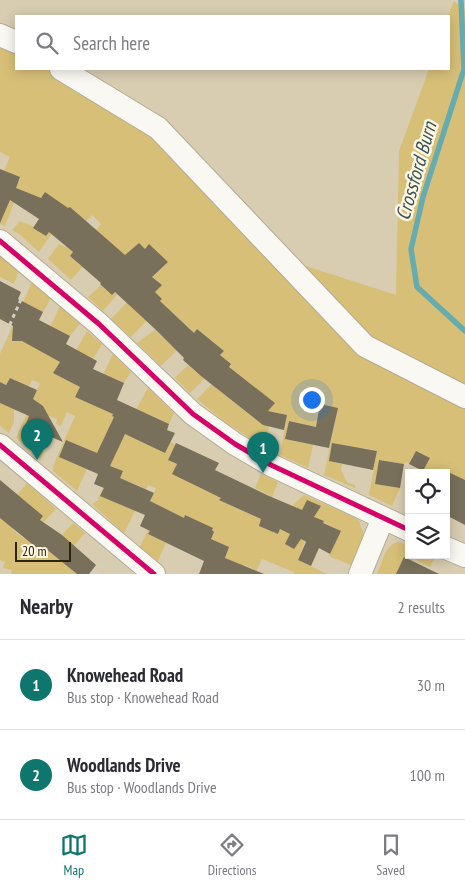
<!DOCTYPE html>
<html lang="en">
<head>
<meta charset="utf-8">
<style>
  body { margin:0; font-family:"PT Sans Narrow",sans-serif; background:#f7f7f7; color:#2b2b33 }
  .controls { position:absolute; right:15px; bottom:15px; display:grid; overflow:hidden; border-radius:0px; box-shadow:0 2px 12px #0003 }
  .controls button { width:45px; height:45px; display:grid; place-items:center; padding:0; border:0; border-bottom:1px solid #e1e1e2; background:#fff; color:#2b2b33; font:25px sans-serif }
  .scale { position:absolute; left:15px; bottom:12px; width:56px; box-sizing:border-box; padding-left:5px; border:2px solid #2b240f; border-top:0; font-size:14px; line-height:18px; white-space:nowrap; color:#2b240f; -webkit-text-stroke:4px #fff7e2; paint-order:stroke }
  .you { position:absolute; left:311px; top:399px; width:18px; height:18px; margin:-12px; border:4px solid #fff; border-radius:50%; background:#1a73e8; box-shadow:0 0 0 8px #1a73e833 }
  .badge { display:grid; place-items:center; width:32px; height:32px; border-radius:50%; background:#0f766e; color:#fff; font-size:16px; font-weight:700 }
  .pin { position:absolute; translate:-50% -41px; filter:drop-shadow(0 1px 2px #0008) }
  .pin::after { content:''; position:absolute; top:26px; width:18px; height:15px; background:inherit; clip-path:polygon(0 0,100% 0,50% 100%) }
  .list { margin:0; padding:0; list-style:none }
  h2 { display:flex; justify-content:space-between; align-items:center; height:65px; margin:0; padding:0 20px; font-size:21px }
  h2 small { font-size:16px; font-weight:400; color:#7c7c81 }
  .list li { display:grid; grid-template-columns:32px 1fr auto; gap:15px; align-items:center; box-sizing:border-box; height:90px; padding:0 20px; border-top:1px solid #e1e1e2 }
  .list b { display:block; font-size:19px; white-space:nowrap }
  .list p { margin:0; font-size:16px; white-space:nowrap; color:#7c7c81 }
  .list em { font-size:16px; font-style:normal; color:#7c7c81 }
  .icon { flex:none; width:28px; height:28px; fill:none; stroke:currentColor; stroke-width:2; stroke-linecap:round; stroke-linejoin:round }
  .map { position:relative; flex:none; width:465px; height:574px; overflow:hidden }
  .search { position:absolute; background:#fff; box-shadow:0 2px 12px #0003; left:15px; right:15px; top:15px; height:55px; display:flex; align-items:center; gap:12px; box-sizing:border-box; padding:0 18px; border-radius:0px; color:#7c7c81; font-size:19px }
  .sheet { height:245px; background:#fff }
  nav { display:flex; justify-content:space-around; align-items:center; box-sizing:border-box; height:70px; border-top:1px solid #e1e1e2; background:#fff; font-size:14px; color:#7c7c81 }
  nav a { display:grid; justify-items:center; gap:2px }
  nav .on { color:#0f766e }
  .map>svg:first-child { display:block }
</style>
</head>
<body>
<div class="map">
<svg width="465" height="574" viewBox="0 0 465 574">
  <rect width="100%" height="100%" fill="#d8cdb1"/>
  <g fill="#d7bf78" fill-rule="evenodd">
    <path d="M454,1L465,10V480L446,473H422L430,458L409,464L406,462L404,464L380,460L375,484L400,488L392,506L369,495L377,451L365,448L360,467L332,444L329,461L342,464L341,470L347,482L355,485V488L324,475L338,408L320,405L317,427L289,421L285,439L313,445L308,468L280,455L287,415L272,412L265,447L226,423L197,399L231,365L224,358L221,362L217,358L224,351L197,330L161,366L137,343L155,330L173,347L190,329L172,312L159,308L131,337L111,319L127,302L144,319L162,300L155,292L161,285L151,275L120,291L103,311L88,297L101,285L112,295L136,269L105,242L71,280L48,259L59,244L66,247L73,252L70,256L81,266L96,230L101,224L92,215L86,221L70,207L39,252L19,234L12,230L20,221L34,227L46,236L66,207L45,192L32,211L19,190L5,226L0,224V207L6,209L20,178L4,171L10,157L0,152V35L16,42V69H61L158,128L281,258L396,295L399,151L429,69H449L448,16ZM232,370L274,403L259,422L217,389Z"/>
    <polygon points="0,256 19,270 14,284 0,277"/>
    <path d="M32,282L51,298L43,312L26,304L47,334L60,306L80,324L70,336L52,327L48,355L60,362L55,370L71,359L87,331L102,344L93,359L63,378L82,388L119,403L112,416L128,424L148,388L174,413L169,424L138,410L158,445L167,449L170,442L175,444L168,460L177,464L176,465L194,473L190,483L208,492L214,481L230,505L259,518L269,495L255,488L261,474L278,482L266,512L269,530L278,534L290,508L304,495L354,517L359,521L363,532V538L351,565L329,556L340,531L310,515L300,538L305,541L298,560L327,574H294V572L262,559L255,574H252L254,569L244,565L240,574L225,558L229,547L213,540L209,550L206,549L214,531L185,515L182,523L159,512L148,534L166,543L158,561L140,547L156,512L148,507L156,488L148,485L124,533L92,504L97,501L109,474L92,451L66,440L59,457L87,469L77,491L53,471V466L75,416L67,412L61,426L56,424L57,419L44,414L45,409L42,405L32,409L25,426L50,437L40,459L16,438L40,383L32,380L25,395L18,381L10,378L6,385L0,382V354ZM110,474L142,487L133,509L101,496Z"/>
    <polygon points="113,354 131,372 124,383 106,375 95,391"/>
    <polygon points="213,364 216,367 190,393 175,378 188,365 201,376"/>
    <polygon points="0,403 14,409 14,422 9,433 0,426"/>
    <polygon points="27,483 56,509 40,526 45,548 76,573 84,574 11,574 12,570 3,568 5,562 0,560 0,516 19,521 12,529 24,539 43,517 17,495"/>
    <polygon points="73,523 85,533 74,546 62,535"/>
    <path d="M398,542L409,545V555H432L436,557L430,567L414,559L396,574H377C382,563 385,545 398,542Z"/>
  </g>
  <g fill="none" stroke-linecap="round" stroke-linejoin="round">
    <polyline stroke="#66acaf" stroke-width="5.5" points="461,0 464,69 423,197 411,249 417,287 465,331"/>
  </g>
  <g fill="#78705a">
    <polygon points="0,169 20,177 16,188 41,198 45,192 68,208 70,207 125,255 139,243 145,249 149,244 168,262 152,277 162,285 155,292 162,299 160,301 194,333 197,329 224,351 220,355 231,364 229,367 275,403 268,411 287,415 284,430 263,425 201,376 183,360 184,358 155,329 115,292 112,295 100,284 101,283 70,256 73,252 49,232 46,236 33,228 39,219 10,200 0,223"/>
    <polygon points="0,281 21,292 18,299 43,312 39,320 70,336 66,344 97,361 93,369 124,383 117,400 169,424 167,430 175,433 165,453 125,434 110,466 123,471 120,478 154,493 150,501 184,518 185,515 213,528 212,530 214,532 211,539 229,547 225,558 264,574 199,574 204,561 148,534 150,531 140,526 145,515 100,496 104,488 94,484 98,474 59,457 66,440 97,453 114,417 112,416 113,414 75,397 80,387 53,373 60,362 22,341 12,341 13,326 0,319"/>
    <polygon points="10,378 37,390 33,399 43,406 63,442 25,426 29,416 0,403 0,382 6,385"/>
    <polygon points="320,404 338,408 329,448 285,439 289,421 316,427"/>
    <polygon points="176,443 219,463 215,470 269,496 302,510 307,500 321,506 314,517 324,521 323,523 341,531 330,554 319,548 311,566 298,560 306,542 305,541 301,539 294,549 285,544 290,534 280,529 278,534 259,526 261,519 219,500 221,498 172,474 177,464 168,460"/>
    <polygon points="332,443 377,451 373,470 329,461"/>
    <polygon points="416,451 430,458 423,471 409,464"/>
    <polygon points="379,460 404,464 400,488 375,484"/>
    <polygon points="446,471 465,480 465,525 446,515"/>
    <polygon points="0,480 43,516 40,520 62,535 96,565 89,574 77,574 45,548 42,552 0,518"/>
    <polygon points="404,557 439,574 396,574"/>
  </g>
  <g fill="none" stroke-linecap="round" stroke-linejoin="round">
    <defs>
      <g id="minor">
        <polyline points="0,35 16,42"/>
        <polyline points="61,69 158,128 365,346 465,397"/>
        <polyline points="0,241 99,324 193,414 235,444 271,465 409,530"/>
        <polyline points="0,445 154,574"/>
        <polyline points="446,548 465,556"/>
        <polyline points="360,574 383,518"/>
      </g>
    </defs>
    <use href="#minor" stroke="#b3ab94" stroke-width="24"/>
    <g stroke="#d2cfc5" stroke-width="3" stroke-dasharray="4 4" stroke-linecap="butt">
      <polyline points="0,347 26,288"/>
      <polyline points="95,574 106,560"/>
    </g>
    <use href="#minor" stroke="#f9f8f3" stroke-width="22"/>
    <defs>
      <g id="cycleway">
        <polyline points="0,241 99,324 193,414 235,444 271,465 409,530"/>
        <polyline points="0,445 154,574"/>
      </g>
    </defs>
    <use href="#cycleway" stroke="#fff7e2" stroke-width="8"/>
    <use href="#cycleway" stroke="#d6006c" stroke-width="5"/>
  </g>
  <g text-anchor="middle" dominant-baseline="central" stroke-width="5" stroke-linejoin="round" paint-order="stroke">
    <g font-size="20" font-style="italic" fill="#345459" stroke="#fff7e2">
      <text transform="translate(416 171) rotate(-74)">Crossford Burn</text>
    </g>
  </g>
</svg>
<div class="controls">
<button><svg class="icon" aria-label="locate" viewBox="0 0 24 24"><circle cx="12" cy="12" r="6"/><path d="M12 2v4M12 18v4M2 12h4M18 12h4"/></svg></button>
<button><svg class="icon" aria-label="layers" viewBox="0 0 24 24"><path d="M12 4l9 5-9 5-9-5zM3 14l9 5 9-5"/></svg></button>
</div>
<div class="scale">20 m</div>
<div class="you"></div>
<div class="pin badge" style="left:263px;top:473px">1</div>
<div class="pin badge" style="left:37px;top:460px">2</div>
<div class="search"><svg class="icon" aria-label="search" viewBox="0 0 24 24"><circle cx="10" cy="10" r="6"/><path d="M15 15l6 6"/></svg>Search here</div>
</div>
<section class="sheet">
<h2>Nearby<small>2 results</small></h2>
<ul class="list">
<li><span class="badge">1</span><div><b>Knowehead Road</b><p>Bus stop · Knowehead Road</p></div><em>30 m</em></li>
<li><span class="badge">2</span><div><b>Woodlands Drive</b><p>Bus stop · Woodlands Drive</p></div><em>100 m</em></li>
</ul>
</section>
<nav>
<a class="on"><svg class="icon" aria-label="map" viewBox="0 0 24 24"><path d="M3 6l6-2 6 2 6-2v14l-6 2-6-2-6 2zM9 4v14M15 6v14"/></svg>Map</a>
<a><svg class="icon" aria-label="directions" viewBox="0 0 24 24"><path d="M12 3l9 9-9 9-9-9zM9 14v-3h6M13 9l2 2-2 2"/></svg>Directions</a>
<a><svg class="icon" aria-label="saved" viewBox="0 0 24 24"><path d="M7 4h10v16l-5-4-5 4z"/></svg>Saved</a>
</nav>
</body>
</html>
